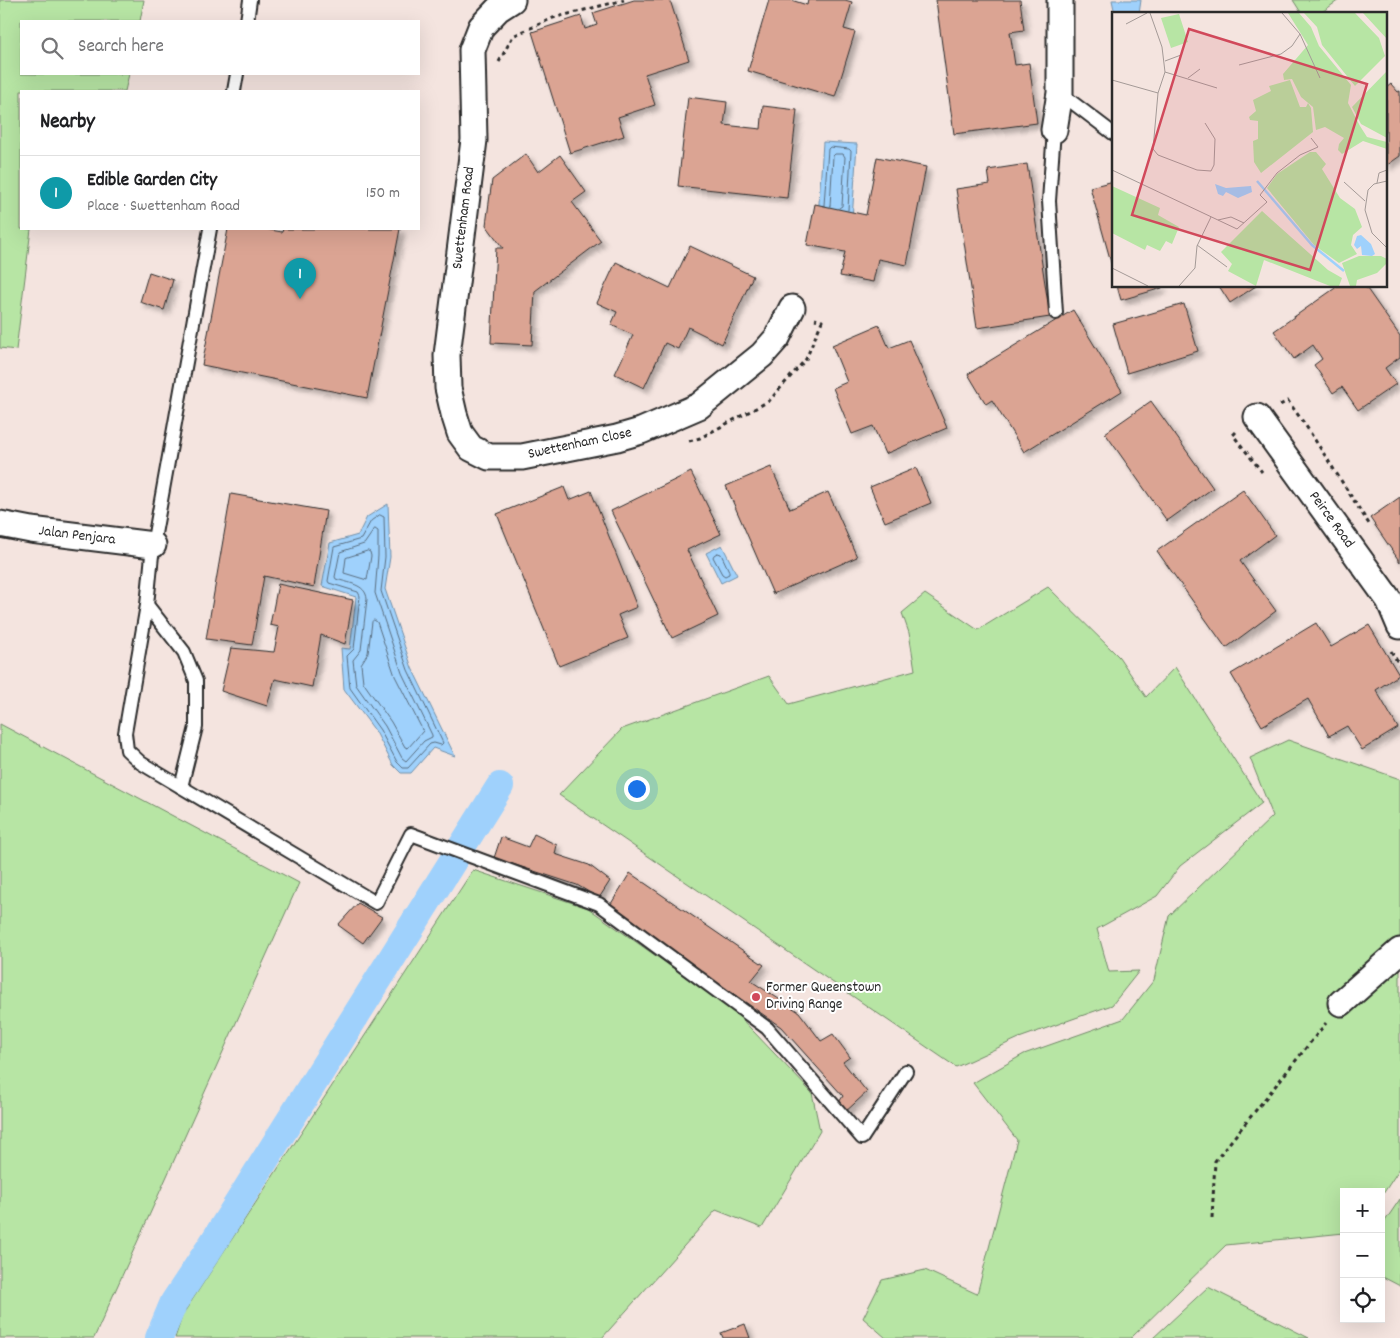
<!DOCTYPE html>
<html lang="en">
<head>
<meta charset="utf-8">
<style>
  body { margin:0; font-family:Dekko,sans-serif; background:#f6f6f6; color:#202124 }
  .controls { position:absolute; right:15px; bottom:15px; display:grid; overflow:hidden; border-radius:0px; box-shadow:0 5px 20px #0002 }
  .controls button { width:45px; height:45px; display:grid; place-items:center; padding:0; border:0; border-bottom:1px solid #e0e0e0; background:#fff; color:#202124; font:25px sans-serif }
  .you { position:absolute; left:636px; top:788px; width:18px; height:18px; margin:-12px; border:4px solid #fff; border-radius:50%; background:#1a73e8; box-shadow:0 0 0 8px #1a73e833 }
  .badge { display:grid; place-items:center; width:32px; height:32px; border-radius:50%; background:#0f766e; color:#fff; font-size:16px; font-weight:700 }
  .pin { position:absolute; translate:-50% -41px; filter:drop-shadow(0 1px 2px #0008) }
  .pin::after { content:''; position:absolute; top:26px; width:18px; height:15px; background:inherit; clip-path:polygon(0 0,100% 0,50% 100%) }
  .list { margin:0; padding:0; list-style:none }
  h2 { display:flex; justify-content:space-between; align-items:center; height:65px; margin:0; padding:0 20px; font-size:21px }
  h2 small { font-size:16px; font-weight:400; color:#757577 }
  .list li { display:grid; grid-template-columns:32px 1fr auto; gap:15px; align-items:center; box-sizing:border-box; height:75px; padding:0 20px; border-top:1px solid #e0e0e0 }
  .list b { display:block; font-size:19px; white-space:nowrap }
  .list p { margin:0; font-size:16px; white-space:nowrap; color:#757577 }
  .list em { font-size:16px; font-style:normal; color:#757577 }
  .icon { flex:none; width:28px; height:28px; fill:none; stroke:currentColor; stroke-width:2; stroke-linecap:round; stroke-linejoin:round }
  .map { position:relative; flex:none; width:1400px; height:1338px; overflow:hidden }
  .search { position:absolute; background:#fff; box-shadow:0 5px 20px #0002; left:20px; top:20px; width:400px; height:55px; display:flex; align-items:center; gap:12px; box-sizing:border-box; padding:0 18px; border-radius:0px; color:#757577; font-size:19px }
  .panel { position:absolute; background:#fff; box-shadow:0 5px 20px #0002; left:20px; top:90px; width:400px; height:140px; border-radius:0px }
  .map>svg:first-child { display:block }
</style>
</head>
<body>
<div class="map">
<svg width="1400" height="1338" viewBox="0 0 1400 1338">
  <defs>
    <filter id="shadow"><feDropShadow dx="4.5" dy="4.5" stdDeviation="2.5" flood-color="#0004"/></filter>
  </defs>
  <rect width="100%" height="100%" fill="#f4e4df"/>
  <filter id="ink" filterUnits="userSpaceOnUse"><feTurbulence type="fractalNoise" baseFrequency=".02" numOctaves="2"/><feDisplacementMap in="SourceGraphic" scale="10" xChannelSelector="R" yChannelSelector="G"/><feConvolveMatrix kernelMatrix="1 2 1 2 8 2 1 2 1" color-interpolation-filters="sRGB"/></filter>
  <g filter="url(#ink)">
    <g fill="#b7e5a4" stroke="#718868">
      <polygon points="0,0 144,0 140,21 21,21 21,74 129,74 125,91 21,91 21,229 31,229 16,350 0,348"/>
      <polygon points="1293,0 1339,0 1319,14 1302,14"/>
      <polygon points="1048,587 1119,657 1146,697 1175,667 1262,803 1180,866 1157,896 1097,929 1109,972 1139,971 1112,1005 1019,1038 956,1067 559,795 622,729 769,676 789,704 915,670 909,633 902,613 925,594 978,630"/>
      <polygon points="0,724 299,883 94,1338 0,1338"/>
      <polygon points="1288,740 1400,779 1400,1168 1381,1197 1381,1192 1344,1192 1344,1233 1226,1245 1131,1338 886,1338 863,1318 882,1280 925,1270 977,1294 1017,1140 973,1083 1024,1054 1123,1019 1154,980 1169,916 1273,816 1250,758"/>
      <polygon points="473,870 588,908 734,1011 812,1093 820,1131 762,1228 716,1210 602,1338 175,1338 183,1314"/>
      <polygon points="1400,1199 1400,1286 1381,1276 1381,1227"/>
      <polygon points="1208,1287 1309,1338 1153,1338"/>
    </g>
    <g fill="#9fd1fc" stroke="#718fa8">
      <polygon points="1112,0 1141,0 1139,14 1115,14"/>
      <polygon points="823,142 857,144 852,220 818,218"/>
      <polygon points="388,504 390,557 385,589 412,668 455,756 433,748 411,773 401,773 393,765 376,732 344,689 341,648 350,649 356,597 322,586 330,543 358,535 367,517"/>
      <polygon points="722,545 737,575 721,583 706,553"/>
    </g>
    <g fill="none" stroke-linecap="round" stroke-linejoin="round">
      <g stroke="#596d7f" stroke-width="1">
        <polyline points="824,205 828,149 830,147 849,149 851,151 848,210"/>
        <polyline points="830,206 833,156 835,154 843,154 845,157 842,206 839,208"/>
        <polygon points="380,515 384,517 385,557 381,591 408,670 443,743 441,745 434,743 430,744 408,768 403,768 397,762 380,730 350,688 347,656 354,649 360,596 358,592 329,583 328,581 334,547 361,539 371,521"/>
        <path d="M375,529L378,531V556L375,593L402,673L432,735V737L424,741L406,761L402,758L385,726L356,685L353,660L361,650L367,599C366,584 348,583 336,579L335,577L340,552L364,544Z"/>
        <polygon points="368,551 370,552 371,556 367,580 344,573 346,558"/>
        <polygon points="718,553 721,554 729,571 729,574 725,576 722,574 713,557 714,555"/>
        <polygon points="374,620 377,622 395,676 423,731 408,748 405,747 391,722 363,682 361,664 368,653 372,622"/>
      </g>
      <polyline stroke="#9fd1fc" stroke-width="28" points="159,1338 174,1302 211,1246 500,786"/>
    </g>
    <g fill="#dba493" stroke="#2b2b2b" filter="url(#shadow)">
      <polygon points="634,0 670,0 689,60 645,74 655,105 618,117 624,136 570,153 532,32 581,16 585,29 597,25 593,13"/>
      <polygon points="769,0 791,0 807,5 808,0 845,0 852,2 844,29 855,32 835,97 748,71"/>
      <polygon points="936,0 1020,0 1024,30 1010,32 1015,65 1029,63 1037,123 954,134"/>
      <polygon points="1391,84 1398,92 1400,91 1400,156 1386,166 1386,88"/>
      <polygon points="688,97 727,102 724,125 761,129 763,106 797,110 787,198 678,186"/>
      <polygon points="526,154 538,172 560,155 586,192 572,202 601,241 535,291 532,345 491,343 496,248 503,248 486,225 492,180"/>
      <polygon points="877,157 926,167 907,265 878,259 873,282 840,276 845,252 807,245 815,204 866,215"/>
      <polygon points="1027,164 1050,317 977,328 956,189 990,184 988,170"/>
      <polygon points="1114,181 1114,273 1090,187"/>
      <polygon points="228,229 265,229 282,232 283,229 400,229 367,398 202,365"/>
      <polygon points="690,246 753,276 722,344 688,327 678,349 665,343 644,388 615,374 633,335 611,325 617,312 597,303 616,262 670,288"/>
      <polygon points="149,272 173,280 164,310 140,302"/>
      <polygon points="1117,286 1162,286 1162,288 1121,300"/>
      <polygon points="1219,286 1256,286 1230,303"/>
      <polygon points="1338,286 1365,286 1400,336 1400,357 1385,368 1396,384 1358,410 1342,387 1333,393 1314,365 1322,359 1313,345 1294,359 1274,331"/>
      <polygon points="1184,304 1198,351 1127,373 1113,324"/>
      <polygon points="1073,310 1122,391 1024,452 992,400 986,404 968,374"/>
      <polygon points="879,325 889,348 909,340 947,428 885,454 873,426 852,434 833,388 847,382 832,345"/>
      <polygon points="1151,401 1213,488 1167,521 1105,433"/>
      <polygon points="771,467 790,509 828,492 857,557 773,594 726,486"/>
      <polygon points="916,468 931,503 885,522 870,487"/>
      <polygon points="691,472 721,534 687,550 718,616 672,638 611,511"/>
      <polygon points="564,487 569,500 591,491 637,607 618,615 628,638 559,666 497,514"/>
      <polygon points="1243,490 1275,535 1240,561 1276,611 1226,648 1157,551"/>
      <polygon points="231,494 326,511 314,587 264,576 252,645 206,639"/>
      <polygon points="1400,497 1400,562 1370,518"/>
      <polygon points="278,584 353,600 345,644 321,635 312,687 275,679 267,706 221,691 231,648 274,652 279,627 270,625"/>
      <polygon points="1316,623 1331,647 1369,625 1399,675 1376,690 1398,728 1362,750 1347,726 1329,736 1308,699 1262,726 1231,674"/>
      <polygon points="534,834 557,845 555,854 589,865 610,881 599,898 577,885 494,858 501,837 528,847"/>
      <polygon points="630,873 764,965 751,981 799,1012 821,1041 833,1034 850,1057 843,1062 867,1092 843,1114 836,1107 843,1096 781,1027 609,907"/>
      <polygon points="358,903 382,917 363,943 338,925"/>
      <polygon points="745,1324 750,1338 723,1338 721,1333"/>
    </g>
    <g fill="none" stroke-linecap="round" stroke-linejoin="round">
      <defs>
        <g id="lane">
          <polyline points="247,21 250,0"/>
          <polyline points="234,91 237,74"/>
          <polyline points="1060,93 1114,134"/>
          <polyline points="1054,130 1049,201 1056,313"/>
          <polyline points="210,229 153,545 147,605 125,733 127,750 141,763 376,903 411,834 599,904 767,1028 862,1138 906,1071"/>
          <polyline points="147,605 184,652 196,681 196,727 181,787"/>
        </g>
        <g id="street">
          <polyline points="512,0 498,9 481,27 472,50 474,140 447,355 448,388 454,414 460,433 471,448 489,457 522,457 617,438 641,431 699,406 762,355 777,338 792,308"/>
          <polyline points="1054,130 1060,93 1060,0"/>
          <polyline points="1257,417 1389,600 1400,626"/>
          <polyline points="0,524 31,530 153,545"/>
          <polyline points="1341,1003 1400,951"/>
        </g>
      </defs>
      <use href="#lane" stroke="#2b2b2b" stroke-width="16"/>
      <use href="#street" stroke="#2b2b2b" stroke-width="29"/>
      <g stroke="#2b2b2b" stroke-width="3" stroke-dasharray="4 4" stroke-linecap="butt">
        <polyline points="499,62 513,36 553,18 624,0"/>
        <polyline points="1280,405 1288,401 1306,426 1369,524"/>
        <polyline points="1236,432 1233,435 1262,472"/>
        <polyline points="689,441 700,438 769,401 806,359 822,321 815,319"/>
        <polyline points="1391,651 1400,666"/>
        <polyline points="1212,1218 1215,1161 1326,1023"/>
      </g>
      <use href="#lane" stroke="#fff" stroke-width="12"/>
      <use href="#street" stroke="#fff" stroke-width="25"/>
    </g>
  </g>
  <circle fill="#d1495b" stroke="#fff" stroke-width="2" cx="756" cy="997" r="5"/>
  <g text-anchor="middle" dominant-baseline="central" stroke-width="4" stroke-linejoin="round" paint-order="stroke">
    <g font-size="15" fill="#2b2b2b" stroke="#fff">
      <text transform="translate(464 218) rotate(-83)">Swettenham Road</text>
      <text transform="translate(580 444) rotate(-12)">Swettenham Close</text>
      <text transform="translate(1331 520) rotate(54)">Peirce Road</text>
      <text transform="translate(77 536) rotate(7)">Jalan Penjara</text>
    </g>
    <g font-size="15" fill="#2b2b2b" stroke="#fff" text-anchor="start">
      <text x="766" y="988">Former Queenstown<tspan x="766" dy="17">Driving Range</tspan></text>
    </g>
  </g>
  <g transform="translate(1112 12)">
    <rect width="275" height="275" fill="#f4e4df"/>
    <path d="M176,1H187L199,15L207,34L239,73L236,91L248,114L255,125L275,130V137L251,129L230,142L226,138L227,132L232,126L213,115L204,118L201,95L189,85L180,67L172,68L171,62L196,33ZM192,1H243L267,26L273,44L243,74L210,33L205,15ZM251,1H275V27ZM67,2L76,30L59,36L49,6ZM275,59V126L249,112L240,95ZM178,68L188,95H194L196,91L199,96L201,120L149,161L142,150L141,129L146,127V109L138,108L137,105L144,99L141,88L159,79L157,74ZM198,140H204L214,152L210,157L228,186L243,197L250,215L241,223L239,233L245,242L227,251L202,233L155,176L165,162ZM0,174L48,196L46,203L67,215L60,232L54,229L48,239L35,233L33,238L0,221ZM150,199L216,258L230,266L227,274H218L152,248L144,274L116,259L120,252L109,240ZM247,244H269L275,247V251L265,261L245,268L244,274H238L230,251Z" fill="#b7e5a4"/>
    <path d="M103,172L114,176L139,174L140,180L126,186L114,180L111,184L106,182ZM249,223L259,232L263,242L260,244L250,243L249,234L245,237L242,233L245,224Z" fill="#9fd1fc"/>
    <path fill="none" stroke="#9fd1fc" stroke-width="2.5" d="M145,169L200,233L232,259"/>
    <path fill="none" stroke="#a49a97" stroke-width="1" d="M38,1L50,35L53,60L46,81L41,137L46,143L85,158L99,159L102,153L103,127L93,111M170,1L188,22L208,66M14,12L35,1M53,49L69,43M127,53L169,42L180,34L188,22M53,60L105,76M76,66L88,57M0,68L46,81M0,158L125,217L155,190L148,183L165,161L188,143L206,135L199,126M275,169L262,172L256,178L253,198L260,221L275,236M232,170L253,189M265,171L267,161L275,158M106,208L119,205L132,211M85,233L115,255M0,256L36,274M67,274L83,256L85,234L99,205"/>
    <path fill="#d1495b" fill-opacity="0.15" stroke="#d1495b" stroke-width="2.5" d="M77,17L255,72L198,258L20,203Z"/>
    <rect width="275" height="275" fill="none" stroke="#2b2b2b" stroke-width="2.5"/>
  </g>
</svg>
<div class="controls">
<button>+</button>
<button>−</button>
<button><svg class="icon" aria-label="locate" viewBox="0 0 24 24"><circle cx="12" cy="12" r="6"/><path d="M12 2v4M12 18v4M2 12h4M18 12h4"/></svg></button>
</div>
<div class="you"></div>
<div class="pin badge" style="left:300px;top:299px;background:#0f9aa8">1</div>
<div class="search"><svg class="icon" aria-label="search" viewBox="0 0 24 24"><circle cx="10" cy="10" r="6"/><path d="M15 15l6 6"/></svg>Search here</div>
<section class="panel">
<h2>Nearby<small></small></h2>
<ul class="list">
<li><span class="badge" style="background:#0f9aa8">1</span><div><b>Edible Garden City</b><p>Place · Swettenham Road</p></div><em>150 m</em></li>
</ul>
</section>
</div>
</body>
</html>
